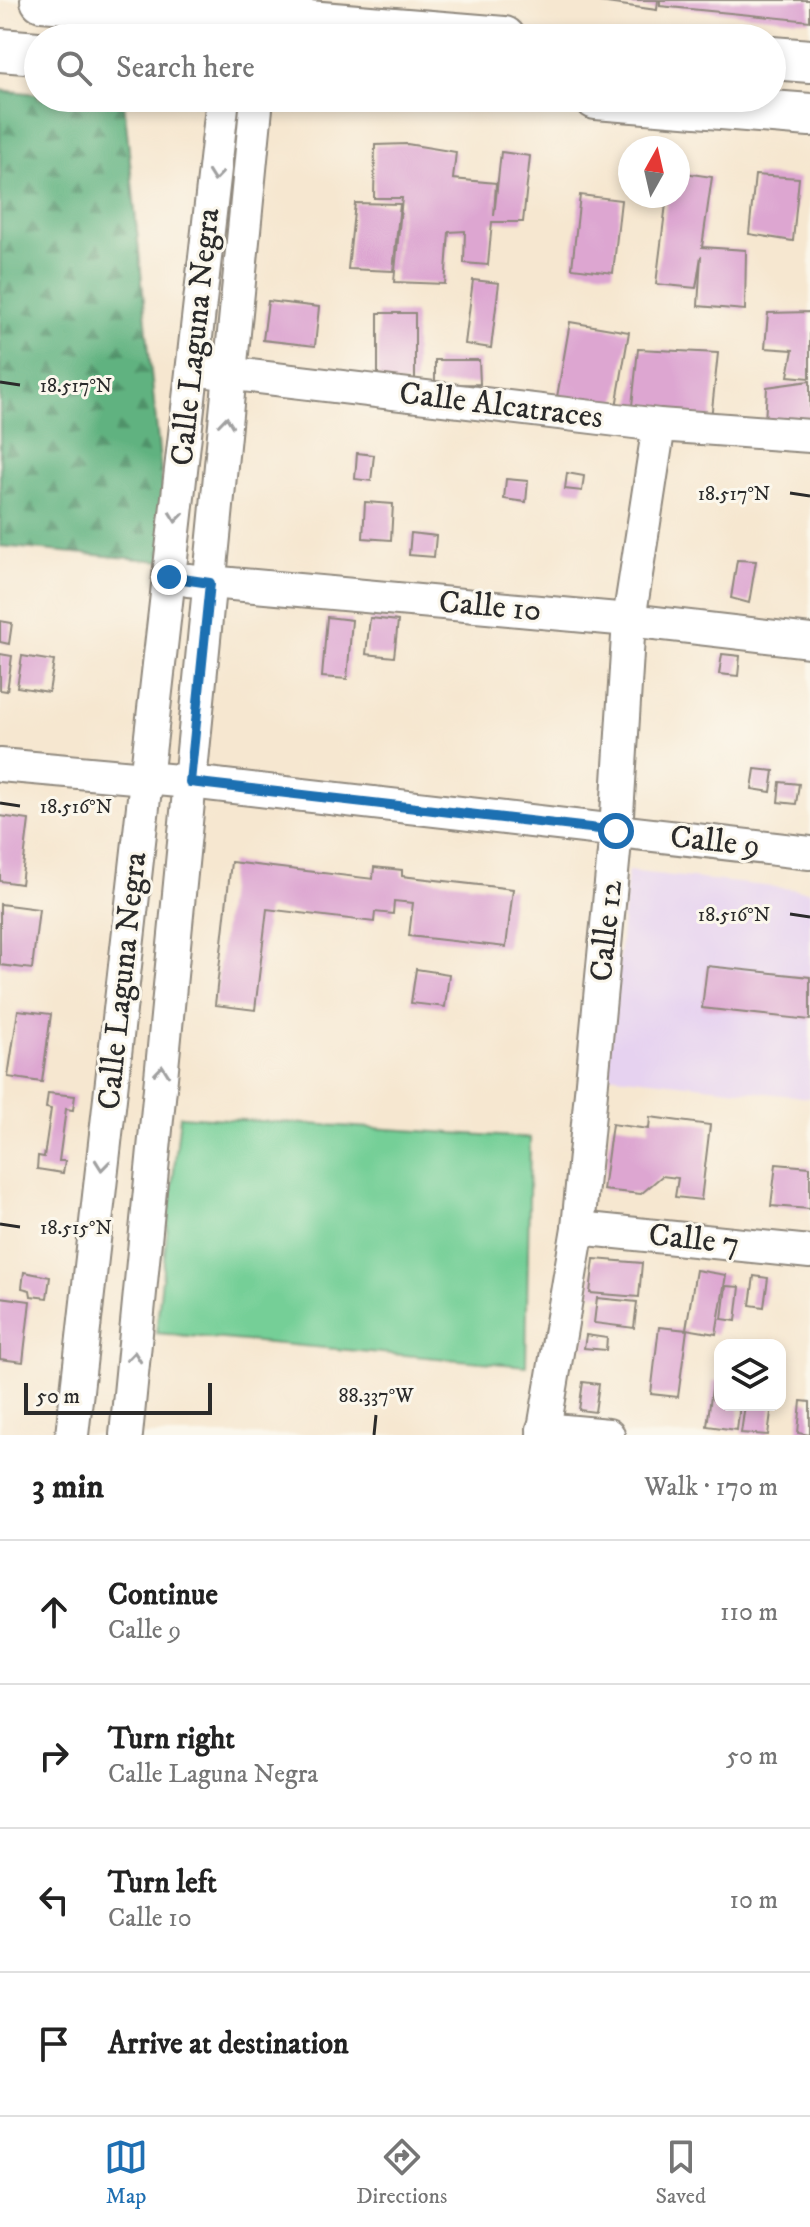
<!DOCTYPE html>
<html lang="en">
<head>
<meta charset="utf-8">
<style>
  body { margin:0; font-family:"IM FELL DW Pica",serif; background:#f6f6f6; color:#222 }
  .controls { position:absolute; right:24px; bottom:24px; display:grid; overflow:hidden; border-radius:16px; box-shadow:0 4px 12px #0003 }
  .controls button { width:72px; height:72px; display:grid; place-items:center; padding:0; border:0; border-bottom:2px solid #e0e0e0; background:#fff; color:#222; font:40px sans-serif }
  .compass { position:absolute; left:618px; top:136px; width:72px; height:72px; border-radius:50%; background:#fff; box-shadow:0 4px 12px #0003; rotate:8deg }
  .scale { position:absolute; left:24px; bottom:20px; width:188px; box-sizing:border-box; padding-left:8px; border:4px solid #2b2b2b; border-top:0; font-size:22px; line-height:28px; white-space:nowrap; color:#2b2b2b; -webkit-text-stroke:6px #fbf7ec; paint-order:stroke }
  .stop { position:absolute; width:24px; height:24px; margin:-18px; border:6px solid #1f6fb2; border-radius:50%; background:#fff }
  .stop.end { background:#1f6fb2; border-color:#fff; box-shadow:0 2px 8px #0008 }
  .list { margin:0; padding:0; list-style:none }
  h2 { display:flex; justify-content:space-between; align-items:center; height:104px; margin:0; padding:0 32px; font-size:34px }
  h2 small { font-size:26px; font-weight:400; color:#767676 }
  .list li { display:grid; grid-template-columns:52px 1fr auto; gap:24px; align-items:center; box-sizing:border-box; height:144px; padding:0 32px; border-top:2px solid #e0e0e0 }
  .list b { display:block; font-size:30px; white-space:nowrap }
  .list p { margin:0; font-size:26px; white-space:nowrap; color:#767676 }
  .list em { font-size:26px; font-style:normal; color:#767676 }
  .icon { flex:none; width:44px; height:44px; fill:none; stroke:currentColor; stroke-width:2; stroke-linecap:round; stroke-linejoin:round }
  .map { position:relative; flex:none; width:810px; height:1435px; overflow:hidden }
  .search { position:absolute; background:#fff; box-shadow:0 4px 12px #0003; left:24px; right:24px; top:24px; height:88px; display:flex; align-items:center; gap:20px; box-sizing:border-box; padding:0 28px; border-radius:44px; color:#767676; font-size:30px }
  .sheet { height:680px; background:#fff }
  nav { display:flex; justify-content:space-around; align-items:center; box-sizing:border-box; height:112px; border-top:2px solid #e0e0e0; background:#fff; font-size:22px; color:#767676 }
  nav a { display:grid; justify-items:center; gap:4px }
  nav .on { color:#1f6fb2 }
  .map>svg:first-child { display:block }
</style>
</head>
<body>
<div class="map">
<svg width="810" height="1435" viewBox="0 0 810 1435">
  <defs>
    <pattern id="forest-firs" width="22" height="20" patternUnits="userSpaceOnUse" patternTransform="scale(2)"><rect width="22" height="20" fill="#60b280"/><path d="M5 1l3.5 6h-7zM16 11l3.5 6h-7z" fill="#4f9169"/></pattern>
  </defs>
  <rect width="100%" height="100%" fill="#fbf7ec"/>
  <filter id="ink" filterUnits="userSpaceOnUse"><feTurbulence type="fractalNoise" baseFrequency=".0125" numOctaves="2"/><feDisplacementMap in="SourceGraphic" scale="16" xChannelSelector="R" yChannelSelector="G"/><feConvolveMatrix kernelMatrix="1 2 1 2 8 2 1 2 1" color-interpolation-filters="sRGB"/></filter>
  <filter id="wash" filterUnits="userSpaceOnUse"><feTurbulence type="fractalNoise" baseFrequency=".006" numOctaves="4" result="noise"/><feDisplacementMap in="SourceGraphic" scale="32" xChannelSelector="R" yChannelSelector="G"/><feGaussianBlur stdDeviation="1.8" result="paint"/><feColorMatrix in="noise" values="0 0 0 0 0 0 0 0 0 0 0 0 0 0 0 0 0 1.4 0 .05"/><feComposite in="paint" operator="in"/></filter>
  <g filter="url(#wash)">
    <rect width="100%" height="100%" fill="#f6e7d0"/>
    <polygon fill="#e6d2f0" points="628,871 810,891 810,1098 607,1075"/>
    <polygon fill="#75cf97" stroke="#507d61" stroke-width="2" points="180,1116 530,1138 526,1366 156,1333"/>
    <polygon fill="url(#forest-firs)" stroke="#466e56" stroke-width="2" points="0,90 38,94 38,98 124,101 170,562 0,546"/>
    <g id="blocks">
      <g fill="#dda6d1">
        <polygon points="585,0 658,0 657,10"/>
        <polygon points="660,0 810,0 810,21 660,6"/>
        <polygon points="407,144 456,152 453,179 496,183 494,216 501,152 530,156 523,222 492,222 488,265 464,263 465,231 449,232 445,284 394,282 402,198 374,198 375,145"/>
        <polygon points="678,172 712,177 702,247 746,250 745,310 698,306 701,256 696,288 656,284 667,196 678,196"/>
        <polygon points="755,175 799,178 793,241 749,234"/>
        <polygon points="580,195 621,200 613,273 572,268"/>
        <polygon points="355,203 400,204 393,271 348,269"/>
        <polygon points="473,280 499,283 491,348 465,344"/>
        <polygon points="268,301 319,307 315,346 263,340"/>
        <polygon points="810,312 810,378 788,376 793,350 765,348 768,313"/>
        <polygon points="378,313 415,313 415,383 378,384"/>
        <polygon points="570,322 629,332 616,407 557,397"/>
        <polygon points="638,349 718,353 711,419 632,406"/>
        <polygon points="435,360 479,360 480,384 435,385"/>
        <polygon points="810,381 810,430 765,423 767,387"/>
        <polygon points="357,453 374,455 371,481 355,479"/>
        <polygon points="567,473 584,476 582,491 565,489"/>
        <polygon points="506,479 528,481 526,502 504,499"/>
        <polygon points="365,502 393,504 391,540 363,538"/>
        <polygon points="411,533 436,536 434,557 409,555"/>
        <polygon points="737,560 756,561 749,603 731,598"/>
        <polygon points="327,617 352,620 347,679 322,677"/>
        <polygon points="370,618 398,621 394,657 366,654"/>
        <polygon points="0,621 12,623 9,644 0,642"/>
        <polygon points="0,654 12,656 7,691 0,690"/>
        <polygon points="722,654 740,656 738,676 719,674"/>
        <polygon points="22,656 54,661 49,692 17,687"/>
        <polygon points="755,769 774,771 771,792 752,789"/>
        <polygon points="780,782 799,784 796,804 778,802"/>
        <polygon points="0,816 29,820 21,884 0,881"/>
        <polygon points="231,862 373,879 374,867 402,870 402,876 513,889 506,947 409,936 413,903 394,901 393,914 375,912 374,922 267,909 255,1010 215,1005"/>
        <polygon points="0,904 39,909 32,969 0,965"/>
        <polygon points="707,966 810,977 810,1020 702,1008"/>
        <polygon points="416,969 449,974 445,1007 411,1003"/>
        <polygon points="18,1010 51,1014 42,1082 8,1077"/>
        <polygon points="48,1093 75,1096 73,1110 66,1109 59,1161 65,1161 63,1173 37,1169 38,1156 44,1157 51,1109 46,1108"/>
        <polygon points="650,1117 710,1125 701,1200 675,1197 678,1178 662,1176 641,1194 603,1190 612,1124 649,1129"/>
        <polygon points="776,1164 810,1167 810,1209 771,1206"/>
        <polygon points="594,1259 642,1263 639,1297 590,1293"/>
        <polygon points="696,1270 726,1275 716,1334 686,1329"/>
        <polygon points="24,1272 50,1277 47,1298 31,1296 30,1290 22,1288"/>
        <polygon points="754,1276 768,1278 764,1307 750,1305"/>
        <polygon points="726,1286 740,1287 736,1321 722,1319"/>
        <polygon points="0,1297 30,1301 23,1362 0,1359"/>
        <polygon points="597,1298 637,1302 634,1328 594,1323"/>
        <polygon points="659,1327 687,1330 678,1397 651,1394"/>
        <polygon points="586,1335 607,1338 606,1350 584,1348"/>
        <polygon points="713,1381 720,1381 720,1405 740,1405 737,1430 707,1426"/>
        <polygon points="583,1382 599,1384 595,1412 579,1410"/>
        <polygon points="801,1401 810,1402 810,1435 798,1433"/>
        <polygon points="745,1405 772,1405 768,1435 741,1433"/>
      </g>
    </g>
  </g>
  <g filter="url(#ink)">
    <use href="#blocks" fill-opacity="0" stroke="#90897e" stroke-width="2"/>
    <g fill="none" stroke-linecap="round" stroke-linejoin="round">
      <defs>
        <g id="minor">
          <polyline points="209,371 659,425 810,436"/>
          <polyline points="188,580 629,620 810,641"/>
          <polyline points="0,765 190,782 810,853"/>
          <polyline points="578,1228 810,1252"/>
          <polyline points="543,1429 608,1435"/>
          <polyline points="72,1435 223,98"/>
          <polyline points="126,1435 257,98"/>
          <polyline points="543,1435 578,1228 616,831 629,620 659,425"/>
        </g>
        <g id="major">
          <polyline points="42,0 504,38"/>
          <polyline points="0,50 38,53"/>
          <polyline points="772,58 810,61"/>
          <polyline points="596,98 810,115"/>
        </g>
      </defs>
      <use href="#minor" stroke="#90897e" stroke-width="36"/>
      <use href="#major" stroke="#90897e" stroke-width="46"/>
      <use href="#minor" stroke="#fff" stroke-width="32"/>
      <use href="#major" stroke="#fff" stroke-width="42"/>
    </g>
    <defs><path id="oneway-chevron" d="M-2-3.5L2.5 0L-2 3.5" fill="none" stroke-width="1.6" stroke-linecap="round" stroke-linejoin="round" transform="scale(2)"/></defs>
    <g stroke="#a0a0a0">
      <use href="#oneway-chevron" transform="translate(215 176) rotate(96)"/>
      <use href="#oneway-chevron" transform="translate(226 422) rotate(-84)"/>
      <use href="#oneway-chevron" transform="translate(176 517) rotate(96)"/>
      <use href="#oneway-chevron" transform="translate(162 1071) rotate(-84)"/>
      <use href="#oneway-chevron" transform="translate(102 1165) rotate(96)"/>
      <use href="#oneway-chevron" transform="translate(134 1357) rotate(-84)"/>
    </g>
  </g>
  <g fill="none" stroke-linecap="round" stroke-linejoin="round" filter="url(#ink)">
    <polyline stroke="#1f6fb2" stroke-width="10" points="169,577 210,583 190,782 616,831"/>
  </g>
  <path fill="none" stroke="#2b2b2b" stroke-width="3" d="M0,382L20,385M790,493L810,496M0,803L20,806M790,914L810,917M0,1224L20,1227M374,1435L376,1415"/>
  <g text-anchor="middle" dominant-baseline="central" stroke-width="6" stroke-linejoin="round" paint-order="stroke">
    <g font-size="32" fill="#2b2b2b" stroke="#fbf7ec">
      <text transform="translate(196 337) rotate(-84)">Calle Laguna Negra</text>
      <text transform="translate(501 406) rotate(7)">Calle Alcatraces</text>
      <text transform="translate(490 607) rotate(5)">Calle 10</text>
      <text transform="translate(715 842) rotate(6)">Calle 9</text>
      <text transform="translate(607 931) rotate(-84)">Calle 12</text>
      <text transform="translate(123 981) rotate(-84)">Calle Laguna Negra</text>
      <text transform="translate(694 1240) rotate(6)">Calle 7</text>
    </g>
  </g>
  <g font-size="20" text-anchor="middle" fill="#2b2b2b" stroke="#fbf7ec" stroke-width="6" stroke-linejoin="round" paint-order="stroke">
    <text x="76" y="392">18.517°N</text>
    <text x="734" y="500">18.517°N</text>
    <text x="76" y="813">18.516°N</text>
    <text x="734" y="921">18.516°N</text>
    <text x="76" y="1234">18.515°N</text>
    <text x="376" y="1402">88.337°W</text>
  </g>
</svg>
<div class="controls">
<button><svg class="icon" aria-label="layers" viewBox="0 0 24 24"><path d="M12 4l9 5-9 5-9-5zM3 14l9 5 9-5"/></svg></button>
</div>
<svg class="compass" viewBox="-18 -18 36 36"><path d="M0-13l5 13h-10z" fill="#e53935"/><path d="M0 13l5-13h-10z" fill="#767676"/></svg>
<div class="scale">50 m</div>
<div class="stop" style="left:616px;top:831px"></div>
<div class="stop end" style="left:169px;top:577px"></div>
<div class="search"><svg class="icon" aria-label="search" viewBox="0 0 24 24"><circle cx="10" cy="10" r="6"/><path d="M15 15l6 6"/></svg>Search here</div>
</div>
<section class="sheet">
<h2>3 min<small>Walk · 170 m</small></h2>
<ul class="list">
<li><svg class="icon" aria-label="ahead" viewBox="0 0 24 24"><path d="M12 20V5M6 11l6-6 6 6"/></svg><div><b>Continue</b><p>Calle 9</p></div><em>110 m</em></li>
<li><svg class="icon" aria-label="right" viewBox="0 0 24 24"><path d="M7 20v-9h11M14 6l5 5-5 5"/></svg><div><b>Turn right</b><p>Calle Laguna Negra</p></div><em>50 m</em></li>
<li><svg class="icon" aria-label="left" viewBox="0 0 24 24"><path d="M17 20v-9H6M10 6l-5 5 5 5"/></svg><div><b>Turn left</b><p>Calle 10</p></div><em>10 m</em></li>
<li><svg class="icon" aria-label="arrive" viewBox="0 0 24 24"><path d="M6 21V4h12l-3 4 3 4H6"/></svg><div><b>Arrive at destination</b></div></li>
</ul>
</section>
<nav>
<a class="on"><svg class="icon" aria-label="map" viewBox="0 0 24 24"><path d="M3 6l6-2 6 2 6-2v14l-6 2-6-2-6 2zM9 4v14M15 6v14"/></svg>Map</a>
<a><svg class="icon" aria-label="directions" viewBox="0 0 24 24"><path d="M12 3l9 9-9 9-9-9zM9 14v-3h6M13 9l2 2-2 2"/></svg>Directions</a>
<a><svg class="icon" aria-label="saved" viewBox="0 0 24 24"><path d="M7 4h10v16l-5-4-5 4z"/></svg>Saved</a>
</nav>
</body>
</html>
